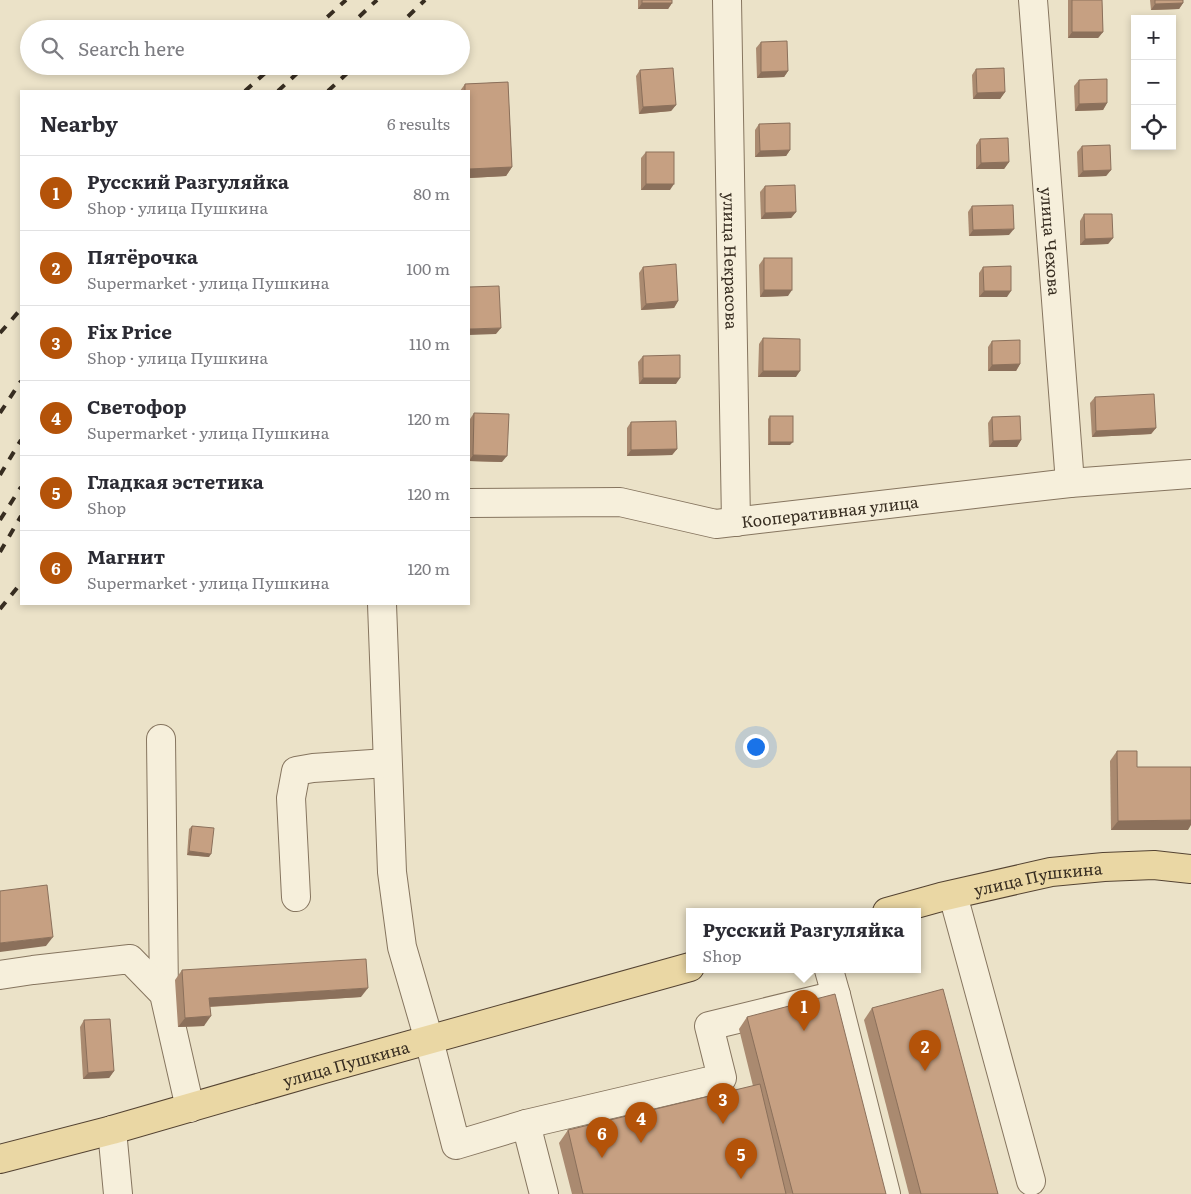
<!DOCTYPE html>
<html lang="en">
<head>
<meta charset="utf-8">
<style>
  body { margin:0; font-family:Literata,serif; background:#f2f2f3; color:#2b2b33 }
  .controls { position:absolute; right:15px; top:15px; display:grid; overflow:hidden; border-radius:0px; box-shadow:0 2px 8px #0003 }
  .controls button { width:45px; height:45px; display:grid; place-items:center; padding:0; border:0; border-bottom:1px solid #e1e1e2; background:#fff; color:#2b2b33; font:25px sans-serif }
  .you { position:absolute; left:755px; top:746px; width:18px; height:18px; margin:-12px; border:4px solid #fff; border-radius:50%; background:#1a73e8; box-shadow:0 0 0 8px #1a73e833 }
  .badge { display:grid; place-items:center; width:32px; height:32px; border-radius:50%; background:#b45309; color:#fff; font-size:16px; font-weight:700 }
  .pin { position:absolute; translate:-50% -41px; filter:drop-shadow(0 1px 2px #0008) }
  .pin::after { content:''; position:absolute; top:26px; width:18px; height:15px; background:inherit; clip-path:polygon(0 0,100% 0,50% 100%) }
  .popup { position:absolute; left:686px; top:908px; width:235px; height:65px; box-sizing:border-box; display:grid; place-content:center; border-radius:0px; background:#fff; filter:drop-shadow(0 1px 4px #0005); font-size:16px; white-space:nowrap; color:#7c7c81 }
  .popup b { font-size:19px; color:#2b2b33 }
  .popup::after { content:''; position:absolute; left:50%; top:100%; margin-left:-10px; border:10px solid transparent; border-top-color:#fff }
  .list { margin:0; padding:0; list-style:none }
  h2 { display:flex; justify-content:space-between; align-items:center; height:65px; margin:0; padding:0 20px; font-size:21px }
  h2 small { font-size:16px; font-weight:400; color:#7c7c81 }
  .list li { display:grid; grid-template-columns:32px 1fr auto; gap:15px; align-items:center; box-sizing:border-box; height:75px; padding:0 20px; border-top:1px solid #e1e1e2 }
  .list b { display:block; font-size:19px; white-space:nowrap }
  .list p { margin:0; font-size:16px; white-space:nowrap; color:#7c7c81 }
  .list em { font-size:16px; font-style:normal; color:#7c7c81 }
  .icon { flex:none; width:28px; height:28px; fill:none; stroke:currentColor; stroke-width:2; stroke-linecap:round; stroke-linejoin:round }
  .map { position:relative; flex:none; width:1191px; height:1194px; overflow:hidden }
  .search { position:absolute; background:#fff; box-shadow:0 2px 8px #0003; left:20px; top:20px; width:450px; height:55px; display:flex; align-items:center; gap:12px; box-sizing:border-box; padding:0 18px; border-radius:28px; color:#7c7c81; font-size:19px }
  .panel { position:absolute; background:#fff; box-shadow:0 2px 8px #0003; left:20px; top:90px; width:450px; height:515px; border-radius:0px }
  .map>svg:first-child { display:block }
</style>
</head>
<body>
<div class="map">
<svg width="1191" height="1194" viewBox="0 0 1191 1194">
  <rect width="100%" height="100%" fill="#ebe2c8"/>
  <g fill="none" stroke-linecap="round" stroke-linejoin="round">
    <defs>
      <g id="minor">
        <path id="s1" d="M727,0L736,522"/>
        <path id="s2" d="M1033,0L1070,483"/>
        <path id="s3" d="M469,503L620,502L716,524L1070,483L1191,474"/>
        <polyline points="382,604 392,872 402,947 429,1040 456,1145 526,1124 722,1078 709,1026 836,995 886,1194"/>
        <polyline points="161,739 164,994"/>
        <polyline points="953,895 1031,1181"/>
        <polyline points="296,897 291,798 296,771 313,768 387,763"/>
        <polyline points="829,970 836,995"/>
        <polyline points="0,975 33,970 130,959 164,994 190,1108"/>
        <polyline points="526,1124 544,1194"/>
        <polyline points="112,1130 118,1194"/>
      </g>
      <g id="major">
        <path id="s4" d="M887,912L941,897L1051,872L1104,867L1154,865L1191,869"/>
        <path id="s5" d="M0,1159L112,1130L320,1070L690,967"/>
      </g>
    </defs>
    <use href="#minor" stroke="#86755f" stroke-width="30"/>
    <use href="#major" stroke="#544332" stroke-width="30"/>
    <use href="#minor" stroke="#f6efdb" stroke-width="28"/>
    <use href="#major" stroke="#ead7a4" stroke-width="28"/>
    <g stroke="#372d21" stroke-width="4" stroke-dasharray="9 9" stroke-linecap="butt">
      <polyline points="314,29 346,0"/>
      <polyline points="346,29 377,0"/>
      <polyline points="395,29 425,0"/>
      <polyline points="245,91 273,66"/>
      <polyline points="278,91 305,66"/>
      <polyline points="328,91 355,66"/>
      <polyline points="0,333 21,309"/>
      <polyline points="0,413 21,381"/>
      <polyline points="0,475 21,440"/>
      <polyline points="0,520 21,487"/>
      <polyline points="0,552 21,516"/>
      <polyline points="0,609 21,583"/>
    </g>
  </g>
  <g fill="#aa8a70">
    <polygon points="638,0 672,0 672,3 668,9 638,9"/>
    <polygon points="1068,0 1102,0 1103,32 1098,38 1068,38"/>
    <polygon points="1150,0 1183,0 1183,3 1179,9 1151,10"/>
    <polygon points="761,42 788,71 784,77 757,78 756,48"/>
    <polygon points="976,69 1005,92 1000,99 973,99 972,75"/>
    <polygon points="640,70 676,105 671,111 639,114 636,76"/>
    <polygon points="1079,80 1107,103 1103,110 1075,111 1074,86"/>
    <polygon points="508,82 512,167 506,176 469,178 469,91 460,91 465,84"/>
    <polygon points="759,124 790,150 786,156 755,157 755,130"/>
    <polygon points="980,139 1009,162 1004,169 976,169 976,145"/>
    <polygon points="1082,146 1111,170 1106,176 1078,177 1077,152"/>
    <polygon points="646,152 670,190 641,190 641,158"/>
    <polygon points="765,186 796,212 791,218 761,219 760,192"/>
    <polygon points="972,206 1009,235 969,236 968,212"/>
    <polygon points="1084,214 1113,238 1108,244 1080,245 1080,221"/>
    <polygon points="764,258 788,296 760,297 759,265"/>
    <polygon points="643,267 678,301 674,308 641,310 639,273"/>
    <polygon points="983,267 1007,297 979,297 979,273"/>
    <polygon points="763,338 796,377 758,377 759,344"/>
    <polygon points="992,341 1020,364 1016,371 988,371 988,347"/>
    <polygon points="643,356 676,384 639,384 638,362"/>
    <polygon points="1095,397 1156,428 1151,434 1092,437 1090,403"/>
    <polygon points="474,413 502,462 469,461 470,419"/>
    <polygon points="770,416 790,445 768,445 768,419"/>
    <polygon points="992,417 1021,440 1017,447 989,447 988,423"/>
    <polygon points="631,422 677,449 672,455 627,456 627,428"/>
    <polygon points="1117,751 1137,767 1188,830 1111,830 1110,761"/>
    <polygon points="192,826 209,857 187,855 189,829"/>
    <polygon points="182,970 361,997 210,1007 204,1026 178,1027 175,980"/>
    <polygon points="872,1008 998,1194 909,1194 864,1020"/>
    <polygon points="747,1017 886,1194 572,1194 559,1143 568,1130 753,1086 739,1029"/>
    <polygon points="84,1020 114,1071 109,1078 83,1079 80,1027"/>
  </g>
  <g fill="#8b705b">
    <polygon points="642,3 672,3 668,9 638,9"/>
    <polygon points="1183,3 1179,9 1151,10 1155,4"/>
    <polygon points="1072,32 1103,32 1098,38 1068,38"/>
    <polygon points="788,71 784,77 757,78 761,72"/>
    <polygon points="1005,92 1000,99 973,99 977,93"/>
    <polygon points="1107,103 1103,110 1075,111 1079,104"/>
    <polygon points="676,105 671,111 639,114 643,107"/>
    <polygon points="790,150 786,156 755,157 760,151"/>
    <polygon points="1009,162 1004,169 976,169 981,163"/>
    <polygon points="512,167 506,176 469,178 469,169"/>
    <polygon points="1111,170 1106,176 1078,177 1083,171"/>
    <polygon points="646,184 674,184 670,190 641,190"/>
    <polygon points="796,212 791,218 761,219 765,213"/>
    <polygon points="1014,229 1009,235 969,236 973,230"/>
    <polygon points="1113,238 1108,244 1080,245 1085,239"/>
    <polygon points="764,290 792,290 788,296 760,297"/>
    <polygon points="984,291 1011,291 1007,297 979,297"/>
    <polygon points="678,301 674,308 641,310 646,304"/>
    <polygon points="501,328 496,334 469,335 469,329"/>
    <polygon points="1020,364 1016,371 988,371 992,365"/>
    <polygon points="763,371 800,371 796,377 758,377"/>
    <polygon points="643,378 680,378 676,384 639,384"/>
    <polygon points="1156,428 1151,434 1092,437 1096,431"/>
    <polygon points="1021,440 1017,447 989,447 993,441"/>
    <polygon points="770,442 793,442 790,445 768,445"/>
    <polygon points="677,449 672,455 627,456 631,450"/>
    <polygon points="473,455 507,456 502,462 469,461"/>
    <polygon points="1191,820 1191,825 1188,830 1111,830 1118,821"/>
    <polygon points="189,851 211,854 209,857 187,855"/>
    <polygon points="53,937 46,946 0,952 0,943"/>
    <polygon points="368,988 361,997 203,1007 209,998"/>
    <polygon points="211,1016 204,1026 178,1027 185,1018"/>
    <polygon points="114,1071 109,1078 83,1079 88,1073"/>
  </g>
  <g fill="#c6a082" stroke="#8b705b">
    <rect x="642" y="0" width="30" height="3"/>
    <polygon points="1072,0 1102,0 1103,32 1072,32"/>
    <polygon points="1155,0 1183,0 1183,3 1155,4"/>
    <polygon points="787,41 788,71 761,72 761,42"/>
    <polygon points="673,68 676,105 643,107 640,70"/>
    <polygon points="1004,68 1005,92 977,93 976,69"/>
    <polygon points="1107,79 1107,103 1079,104 1079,80"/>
    <polygon points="508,82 512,167 469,169 469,91 465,91 465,84"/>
    <polygon points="790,123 790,150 760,151 759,124"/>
    <polygon points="1008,138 1009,162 981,163 980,139"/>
    <polygon points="1110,145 1111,170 1083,171 1082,146"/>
    <rect x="646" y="152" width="28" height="32"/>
    <polygon points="795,185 796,212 765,213 765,186"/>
    <polygon points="1013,205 1014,229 973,230 972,206"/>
    <polygon points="1084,214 1112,214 1113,238 1085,239"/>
    <rect x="764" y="258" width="28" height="32"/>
    <polygon points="676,264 678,301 646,304 643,267"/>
    <polygon points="1011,266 1011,291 984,291 983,267"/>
    <polygon points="499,286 501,328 469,329 469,287"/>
    <polygon points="763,338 800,339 800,371 763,371"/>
    <polygon points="1020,340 1020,364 992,365 992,341"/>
    <polygon points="680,355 680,378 643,378 643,356"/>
    <polygon points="1154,394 1156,428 1096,431 1095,397"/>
    <polygon points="474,413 509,414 507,456 473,455"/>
    <rect x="770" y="416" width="23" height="26"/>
    <polygon points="1020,416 1021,440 993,441 992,417"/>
    <polygon points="676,421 677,449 631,450 631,422"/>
    <polygon points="1117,751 1137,751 1137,767 1191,767 1191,820 1118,821"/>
    <polygon points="192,826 214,828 211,854 189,851"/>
    <polygon points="47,885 53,937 0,943 0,891"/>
    <polygon points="366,959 368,988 209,998 211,1016 185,1018 182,970"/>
    <polygon points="943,989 998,1194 921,1194 872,1008"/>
    <polygon points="835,994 886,1194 793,1194 747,1017"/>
    <polygon points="110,1019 114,1071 88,1073 84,1020"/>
    <polygon points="760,1084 786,1194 583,1194 568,1130"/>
  </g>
  <g text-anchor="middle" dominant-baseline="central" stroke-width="4" stroke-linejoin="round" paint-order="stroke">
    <g font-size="16" fill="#372d21" stroke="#f3ecd7">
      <text stroke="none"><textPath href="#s2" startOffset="242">улица Чехова</textPath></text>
      <text stroke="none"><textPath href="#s1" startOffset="261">улица Некрасова</textPath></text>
      <text stroke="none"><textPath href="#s3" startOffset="364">Кооперативная улица</textPath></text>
      <text stroke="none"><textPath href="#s4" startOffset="155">улица Пушкина</textPath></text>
      <text stroke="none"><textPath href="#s5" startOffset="359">улица Пушкина</textPath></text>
    </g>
  </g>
</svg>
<div class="controls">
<button>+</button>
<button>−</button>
<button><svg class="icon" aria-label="locate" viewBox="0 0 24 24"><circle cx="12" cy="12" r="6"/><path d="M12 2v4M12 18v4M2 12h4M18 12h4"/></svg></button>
</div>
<div class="you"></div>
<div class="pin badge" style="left:804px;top:1031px">1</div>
<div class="popup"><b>Русский Разгуляйка</b>Shop</div>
<div class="pin badge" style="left:925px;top:1071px">2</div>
<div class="pin badge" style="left:723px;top:1124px">3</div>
<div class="pin badge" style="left:641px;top:1143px">4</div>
<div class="pin badge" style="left:741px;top:1179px">5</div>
<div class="pin badge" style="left:602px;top:1158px">6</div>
<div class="search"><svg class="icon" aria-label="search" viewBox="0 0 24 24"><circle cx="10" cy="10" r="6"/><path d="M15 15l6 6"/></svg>Search here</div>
<section class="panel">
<h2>Nearby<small>6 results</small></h2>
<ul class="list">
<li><span class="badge">1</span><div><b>Русский Разгуляйка</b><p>Shop · улица Пушкина</p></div><em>80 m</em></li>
<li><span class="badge">2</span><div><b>Пятёрочка</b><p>Supermarket · улица Пушкина</p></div><em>100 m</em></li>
<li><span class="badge">3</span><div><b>Fix Price</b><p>Shop · улица Пушкина</p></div><em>110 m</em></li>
<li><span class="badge">4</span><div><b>Светофор</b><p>Supermarket · улица Пушкина</p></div><em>120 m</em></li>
<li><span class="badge">5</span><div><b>Гладкая эстетика</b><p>Shop</p></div><em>120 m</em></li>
<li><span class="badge">6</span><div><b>Магнит</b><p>Supermarket · улица Пушкина</p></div><em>120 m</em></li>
</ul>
</section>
</div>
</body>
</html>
